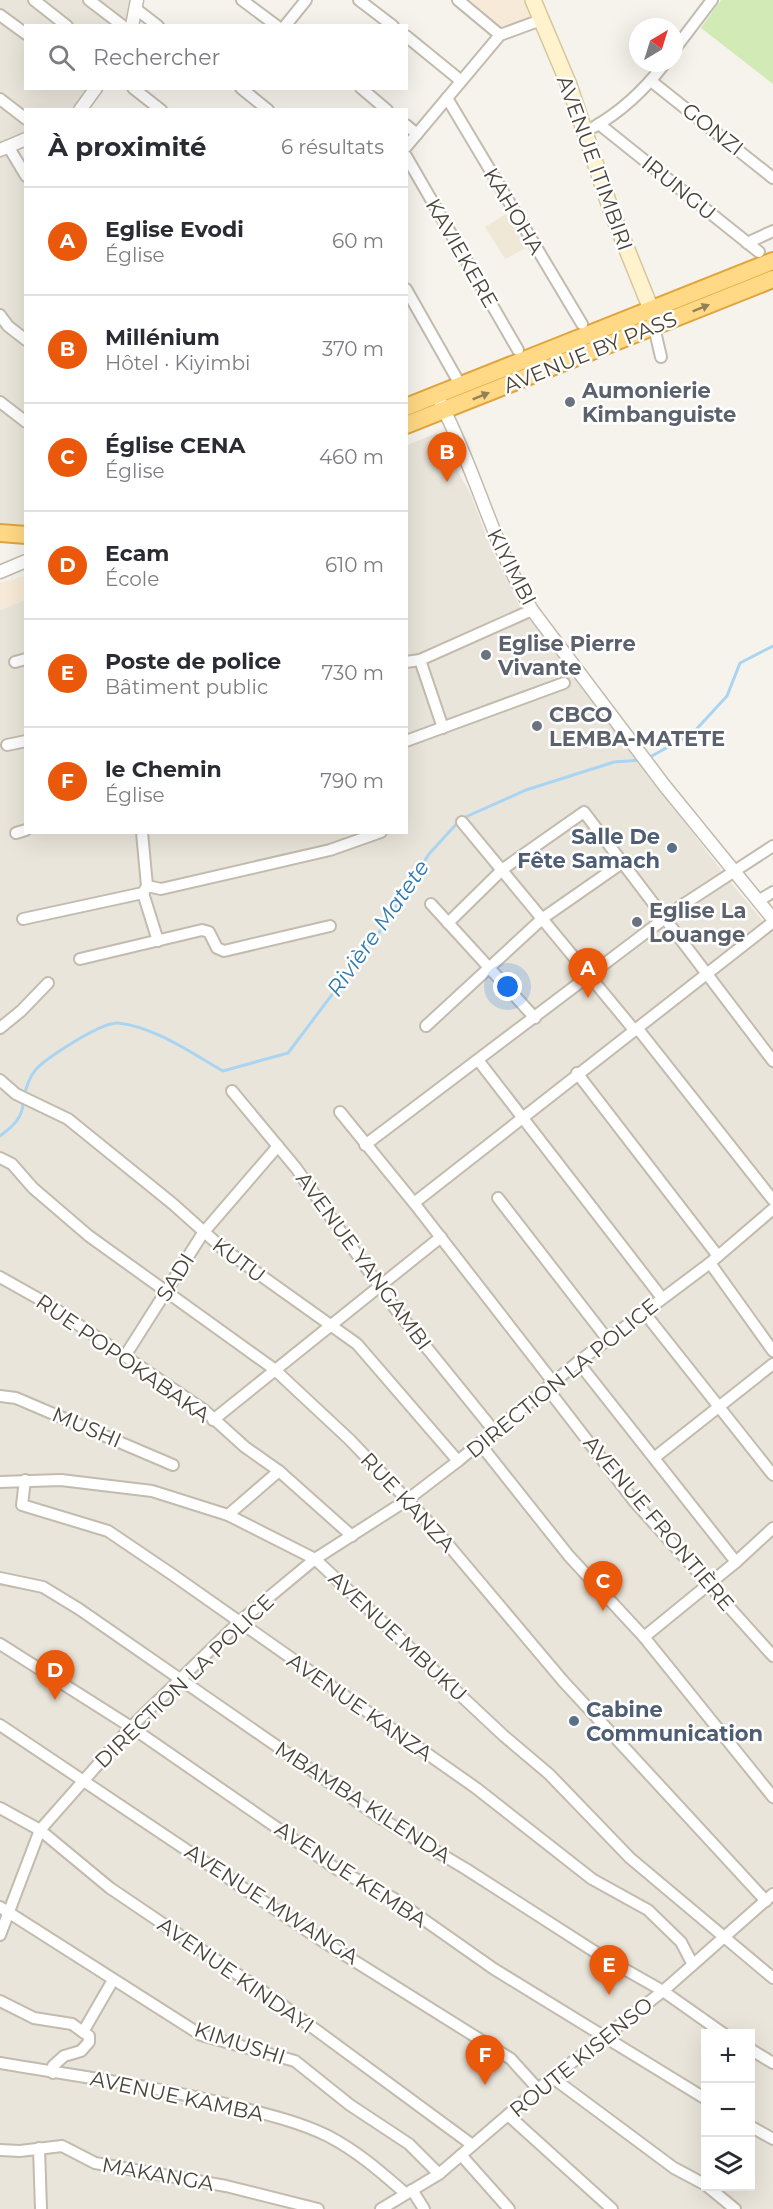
<!DOCTYPE html>
<html lang="fr">
<head>
<meta charset="utf-8">
<style>
  body { margin:0; font-family:Montserrat,sans-serif; background:#f2f2f3; color:#2b2b33 }
  .controls { position:absolute; right:18px; bottom:18px; display:grid; overflow:hidden; border-radius:0px; box-shadow:0 6px 24px #0002 }
  .controls button { width:54px; height:54px; display:grid; place-items:center; padding:0; border:0; border-bottom:2px solid #e1e1e2; background:#fff; color:#2b2b33; font:30px sans-serif }
  .compass { position:absolute; left:629px; top:18px; width:54px; height:54px; border-radius:50%; background:#fff; box-shadow:0 6px 24px #0002; rotate:38deg }
  .you { position:absolute; left:508px; top:987px; width:21px; height:21px; margin:-15px; border:4px solid #fff; border-radius:50%; background:#1a73e8; box-shadow:0 0 0 9px #1a73e833 }
  .badge { display:grid; place-items:center; width:39px; height:39px; border-radius:50%; background:#ea580c; color:#fff; font-size:20px; font-weight:700 }
  .pin { position:absolute; translate:-50% -50px; filter:drop-shadow(0 2px 3px #0008) }
  .pin::after { content:''; position:absolute; top:32px; width:21px; height:18px; background:inherit; clip-path:polygon(0 0,100% 0,50% 100%) }
  .list { margin:0; padding:0; list-style:none }
  h2 { display:flex; justify-content:space-between; align-items:center; height:78px; margin:0; padding:0 24px; font-size:26px }
  h2 small { font-size:20px; font-weight:400; color:#7c7c81 }
  .list li { display:grid; grid-template-columns:39px 1fr auto; gap:18px; align-items:center; box-sizing:border-box; height:108px; padding:0 24px; border-top:2px solid #e1e1e2 }
  .list b { display:block; font-size:22px; white-space:nowrap }
  .list p { margin:0; font-size:20px; white-space:nowrap; color:#7c7c81 }
  .list em { font-size:20px; font-style:normal; color:#7c7c81 }
  .icon { flex:none; width:33px; height:33px; fill:none; stroke:currentColor; stroke-width:2; stroke-linecap:round; stroke-linejoin:round }
  .map { position:relative; flex:none; width:773px; height:2209px; overflow:hidden }
  .search { position:absolute; background:#fff; box-shadow:0 6px 24px #0002; left:24px; top:24px; width:384px; height:66px; display:flex; align-items:center; gap:15px; box-sizing:border-box; padding:0 21px; border-radius:0px; color:#7c7c81; font-size:22px }
  .panel { position:absolute; background:#fff; box-shadow:0 6px 24px #0002; left:24px; top:108px; width:384px; height:726px; border-radius:0px }
  .map>svg:first-child { display:block }
</style>
</head>
<body>
<div class="map">
<svg width="773" height="2209" viewBox="0 0 773 2209">
  <rect width="100%" height="100%" fill="#f6f3ec"/>
  <g fill="#eae5da" fill-rule="evenodd">
    <polygon points="0,0 137,0 132,25 26,26 26,88 94,89 80,109 26,110 25,139 8,146 26,176 26,526 0,526"/>
    <path d="M437,433L471,495L490,546L520,607L728,879L773,933V2209H0V610L25,600L26,832H406L407,445ZM706,2034H750V2186H706Z"/>
  </g>
  <g fill="#f7ead8">
    <polygon points="458,0 533,0 541,20 500,35"/>
    <polygon points="25,576 25,600 0,610 0,583"/>
  </g>
  <polygon fill="#efe8d6" points="506,214 526,248 505,259 485,227"/>
  <polygon fill="#d2eab5" points="721,0 773,0 773,84 701,28"/>
  <g fill="none" stroke-linecap="round" stroke-linejoin="round">
    <g stroke="#a9d4f2" stroke-width="3">
      <polyline points="648,758 692,734 727,696 740,663 773,646"/>
      <path d="M24,1096C31,1067 41,1064 64,1048C75,1041 106,1022 118,1023C155,1027 191,1053 223,1071L288,1053L383,927L429,854L461,819L526,790L614,762L642,760"/>
      <path d="M0,1136C12,1127 23,1118 23,1102"/>
    </g>
    <defs>
      <g id="minor">
        <polyline points="34,0 67,26"/>
        <polyline points="89,0 123,26"/>
        <polyline points="242,0 277,26"/>
        <polyline points="359,0 393,26"/>
        <polyline points="458,0 500,35"/>
        <polyline points="136,9 158,26"/>
        <polyline points="0,15 26,34"/>
        <polyline points="285,26 306,0"/>
        <polyline points="406,36 460,80"/>
        <polyline points="674,50 712,0"/>
        <polyline points="651,81 773,178"/>
        <polyline points="133,88 161,110"/>
        <polyline points="241,88 268,110"/>
        <polyline points="361,88 387,110"/>
        <polyline points="447,98 582,324"/>
        <polyline points="0,99 26,119"/>
        <polyline points="599,124 759,252"/>
        <polyline points="406,125 417,134"/>
        <path d="M594,127C622,111 646,88 665,63"/>
        <polyline points="8,146 26,176"/>
        <polyline points="406,147 500,35 541,20"/>
        <polyline points="406,156 518,350"/>
        <polyline points="747,243 773,231"/>
        <polyline points="406,289 461,386"/>
        <polyline points="0,315 8,326 26,340"/>
        <polyline points="654,327 661,357"/>
        <polyline points="0,402 26,422"/>
        <polyline points="420,660 443,728"/>
        <polyline points="15,662 26,659"/>
        <polyline points="406,662 420,660 532,610"/>
        <polyline points="406,741 564,683"/>
        <polyline points="7,745 26,741"/>
        <polyline points="462,822 635,1031"/>
        <polyline points="142,832 147,886"/>
        <polyline points="16,833 26,830"/>
        <polyline points="143,893 158,941"/>
        <polyline points="758,901 773,892"/>
        <polyline points="431,904 535,1018"/>
        <polyline points="23,919 143,893 147,886 161,889 330,850 381,832"/>
        <polyline points="448,923 503,869 584,812 773,1061"/>
        <polyline points="80,959 202,930 209,932 217,948 224,951 330,926"/>
        <polyline points="426,1026 543,918 622,863"/>
        <polyline points="0,1028 21,1011 48,983"/>
        <polyline points="638,1029 773,1200"/>
        <polyline points="478,1060 662,1298"/>
        <polyline points="577,1073 718,1256"/>
        <polyline points="0,1080 16,1094 68,1119 173,1204 221,1247 357,1344 458,1461"/>
        <polyline points="232,1091 296,1168 397,1311 495,1432"/>
        <polyline points="340,1112 414,1203 553,1382"/>
        <polyline points="365,1145 681,906 773,846"/>
        <polyline points="0,1158 12,1164 33,1188 89,1236 274,1369 350,1440 435,1529 563,1681 766,1901"/>
        <polyline points="498,1198 608,1340"/>
        <polyline points="414,1203 773,922"/>
        <polyline points="710,1263 773,1351"/>
        <polyline points="0,1277 48,1304 204,1410 245,1447 279,1471 352,1536"/>
        <polyline points="643,1311 773,1475"/>
        <polyline points="125,1356 203,1233 278,1146"/>
        <polyline points="578,1362 736,1562"/>
        <polyline points="547,1388 634,1501 773,1656"/>
        <polyline points="0,1396 16,1398 173,1465"/>
        <polyline points="213,1420 441,1237"/>
        <polyline points="480,1444 569,1556 644,1637 773,1797"/>
        <polyline points="654,1458 773,1364"/>
        <polyline points="25,1480 22,1505 108,1531 173,1575 476,1788 592,1879 648,1910 681,1942 692,1963"/>
        <polyline points="0,1482 61,1480 152,1491 228,1515 315,1559 504,1736 549,1774 630,1858 773,1978"/>
        <polyline points="228,1515 279,1471"/>
        <polyline points="0,1578 43,1587 79,1609 382,1819 466,1869 603,1957 663,1991 724,2034"/>
        <polyline points="644,1637 736,1562 773,1528"/>
        <polyline points="0,1644 131,1727 338,1870 393,1898 494,1969 706,2099"/>
        <polyline points="0,1725 321,1940 511,2059 538,2089"/>
        <polyline points="0,1808 40,1830 110,1888 274,1999 471,2144"/>
        <polyline points="0,1907 201,2035 295,2061 350,2105 409,2144 439,2174"/>
        <polyline points="0,1935 40,1830 131,1727 239,1622 315,1559 407,1500 458,1461 578,1362 710,1263 773,1209"/>
        <polyline points="0,2001 34,2018 72,2024 83,2032"/>
        <polyline points="750,2049 773,2063"/>
        <path d="M0,2063C81,2077 162,2087 242,2108C270,2115 302,2123 328,2136C357,2151 381,2172 405,2193"/>
        <polyline points="53,2073 53,2066 64,2056 81,2051 89,2042 89,2036 83,2032 113,1980"/>
        <polyline points="553,2078 674,2168 706,2185"/>
        <polyline points="508,2115 612,2209"/>
        <polyline points="750,2126 773,2139"/>
        <polyline points="39,2148 41,2209"/>
        <polyline points="0,2150 20,2151 62,2146 95,2163 226,2186 318,2209"/>
        <polyline points="461,2155 509,2209"/>
        <polyline points="707,2186 735,2209"/>
        <polyline points="412,2190 424,2209"/>
        <polyline points="381,2209 439,2174 538,2089 663,1991 773,1894"/>
      </g>
      <g id="tertiary">
        <polyline points="132,26 137,0"/>
        <polyline points="80,110 96,88"/>
        <polyline points="0,150 26,139"/>
        <path d="M441,404C476,471 493,545 532,610L664,785L773,919"/>
        <polyline points="0,572 26,561"/>
      </g>
      <polyline id="secondary" points="533,0 569,85 611,210 655,319"/>
      <g id="trunk">
        <polyline points="406,407 773,261"/>
        <polyline points="406,425 773,279"/>
        <polyline points="0,533 26,535"/>
      </g>
    </defs>
    <use href="#minor" stroke="#c2bbae" stroke-width="14"/>
    <use href="#tertiary" stroke="#c2bbae" stroke-width="15"/>
    <use href="#secondary" stroke="#d6c79b" stroke-width="18"/>
    <use href="#trunk" stroke="#e0a43c" stroke-width="20"/>
    <use href="#minor" stroke="#fff" stroke-width="10"/>
    <use href="#tertiary" stroke="#fff" stroke-width="12"/>
    <use href="#secondary" stroke="#fff3cd" stroke-width="15"/>
    <use href="#trunk" stroke="#ffd985" stroke-width="16"/>
  </g>
  <defs><path id="oneway-solid" d="M-6-.8H1V-3.2L6.5 0L1 3.2V.8H-6Z" transform="scale(1.5)"/></defs>
  <g fill="#938057">
    <use href="#oneway-solid" transform="translate(701 308) rotate(-22)"/>
    <use href="#oneway-solid" transform="translate(481 396) rotate(-22)"/>
  </g>
  <g fill="#6b7280" stroke="#fff" stroke-width="2">
    <circle cx="570" cy="402" r="6"/>
    <circle cx="486" cy="655" r="6"/>
    <circle cx="537" cy="726" r="6"/>
    <circle cx="637" cy="922" r="6"/>
  </g>
  <g fill="#5c6f8a" stroke="#fff" stroke-width="2">
    <circle cx="672" cy="848" r="6"/>
    <circle cx="574" cy="1721" r="6"/>
  </g>
  <g text-anchor="middle" dominant-baseline="central" stroke-width="5" stroke-linejoin="round" paint-order="stroke">
    <g font-size="21" fill="#4b4439" stroke="#fff">
      <text transform="translate(713 129) rotate(38)">GONZI</text>
      <text transform="translate(595 163) rotate(70)">AVENUE ITIMBIRI</text>
      <text transform="translate(679 188) rotate(39)">IRUNGU</text>
      <text transform="translate(514 211) rotate(59)">KAHOHA</text>
      <text transform="translate(462 253) rotate(60)">KAVIEKERE</text>
      <text transform="translate(590 352) rotate(-22)">AVENUE BY PASS</text>
      <text transform="translate(512 567) rotate(63)">KIYIMBI</text>
      <text transform="translate(239 1260) rotate(37)">KUTU</text>
      <text transform="translate(364 1261) rotate(54)">AVENUE YANGAMBI</text>
      <text transform="translate(175 1277) rotate(-58)">SADI</text>
      <text transform="translate(123 1358) rotate(35)">RUE POPOKABAKA</text>
      <text transform="translate(562 1378) rotate(-39)">DIRECTION LA POLICE</text>
      <text transform="translate(87 1427) rotate(23)">MUSHI</text>
      <text transform="translate(408 1502) rotate(47)">RUE KANZA</text>
      <text transform="translate(659 1523) rotate(50)">AVENUE FRONTIÈRE</text>
      <text transform="translate(398 1636) rotate(43)">AVENUE MBUKU</text>
      <text transform="translate(184 1681) rotate(-44)">DIRECTION LA POLICE</text>
      <text transform="translate(360 1707) rotate(35)">AVENUE KANZA</text>
      <text transform="translate(363 1802) rotate(33)">MBAMBA KILENDA</text>
      <text transform="translate(351 1874) rotate(33)">AVENUE KEMBA</text>
      <text transform="translate(272 1904) rotate(33)">AVENUE MWANGA</text>
      <text transform="translate(236 1975) rotate(35)">AVENUE KINDAYI</text>
      <text transform="translate(240 2043) rotate(18)">KIMUSHI</text>
      <text transform="translate(581 2057) rotate(-39)">ROUTE KISENSO</text>
      <text transform="translate(177 2096) rotate(12)">AVENUE KAMBA</text>
      <text transform="translate(158 2174) rotate(10)">MAKANGA</text>
    </g>
    <g font-size="21" font-weight="bold" fill="#5b616d" stroke="#fff" text-anchor="start">
      <text x="582" y="390">Aumonierie<tspan x="582" dy="24">Kimbanguiste</tspan></text>
      <text x="498" y="643">Eglise Pierre<tspan x="498" dy="24">Vivante</tspan></text>
      <text x="549" y="714">CBCO<tspan x="549" dy="24">LEMBA-MATETE</tspan></text>
      <text x="649" y="910">Eglise La<tspan x="649" dy="24">Louange</tspan></text>
    </g>
    <g font-size="21" font-weight="bold" fill="#4e5e75" stroke="#fff" text-anchor="end">
      <text x="660" y="836">Salle De<tspan x="660" dy="24">Fête Samach</tspan></text>
      <text x="586" y="1709" text-anchor="start">Cabine<tspan x="586" dy="24">Communication</tspan></text>
    </g>
    <g font-size="22" font-style="italic" fill="#2e7ab2" stroke="#fff">
      <text transform="translate(378 928) rotate(-55)">Rivière Matete</text>
    </g>
  </g>
</svg>
<div class="controls">
<button>+</button>
<button>−</button>
<button><svg class="icon" aria-label="layers" viewBox="0 0 24 24"><path d="M12 4l9 5-9 5-9-5zM3 14l9 5 9-5"/></svg></button>
</div>
<svg class="compass" viewBox="-18 -18 36 36"><path d="M0-13l5 13h-10z" fill="#e53935"/><path d="M0 13l5-13h-10z" fill="#7c7c81"/></svg>
<div class="you"></div>
<div class="pin badge" style="left:588px;top:998px">A</div>
<div class="pin badge" style="left:447px;top:482px">B</div>
<div class="pin badge" style="left:603px;top:1611px">C</div>
<div class="pin badge" style="left:55px;top:1700px">D</div>
<div class="pin badge" style="left:609px;top:1995px">E</div>
<div class="pin badge" style="left:485px;top:2085px">F</div>
<div class="search"><svg class="icon" aria-label="search" viewBox="0 0 24 24"><circle cx="10" cy="10" r="6"/><path d="M15 15l6 6"/></svg>Rechercher</div>
<section class="panel">
<h2>À proximité<small>6 résultats</small></h2>
<ul class="list">
<li><span class="badge">A</span><div><b>Eglise Evodi</b><p>Église</p></div><em>60 m</em></li>
<li><span class="badge">B</span><div><b>Millénium</b><p>Hôtel · Kiyimbi</p></div><em>370 m</em></li>
<li><span class="badge">C</span><div><b>Église CENA</b><p>Église</p></div><em>460 m</em></li>
<li><span class="badge">D</span><div><b>Ecam</b><p>École</p></div><em>610 m</em></li>
<li><span class="badge">E</span><div><b>Poste de police</b><p>Bâtiment public</p></div><em>730 m</em></li>
<li><span class="badge">F</span><div><b>le Chemin</b><p>Église</p></div><em>790 m</em></li>
</ul>
</section>
</div>
</body>
</html>
